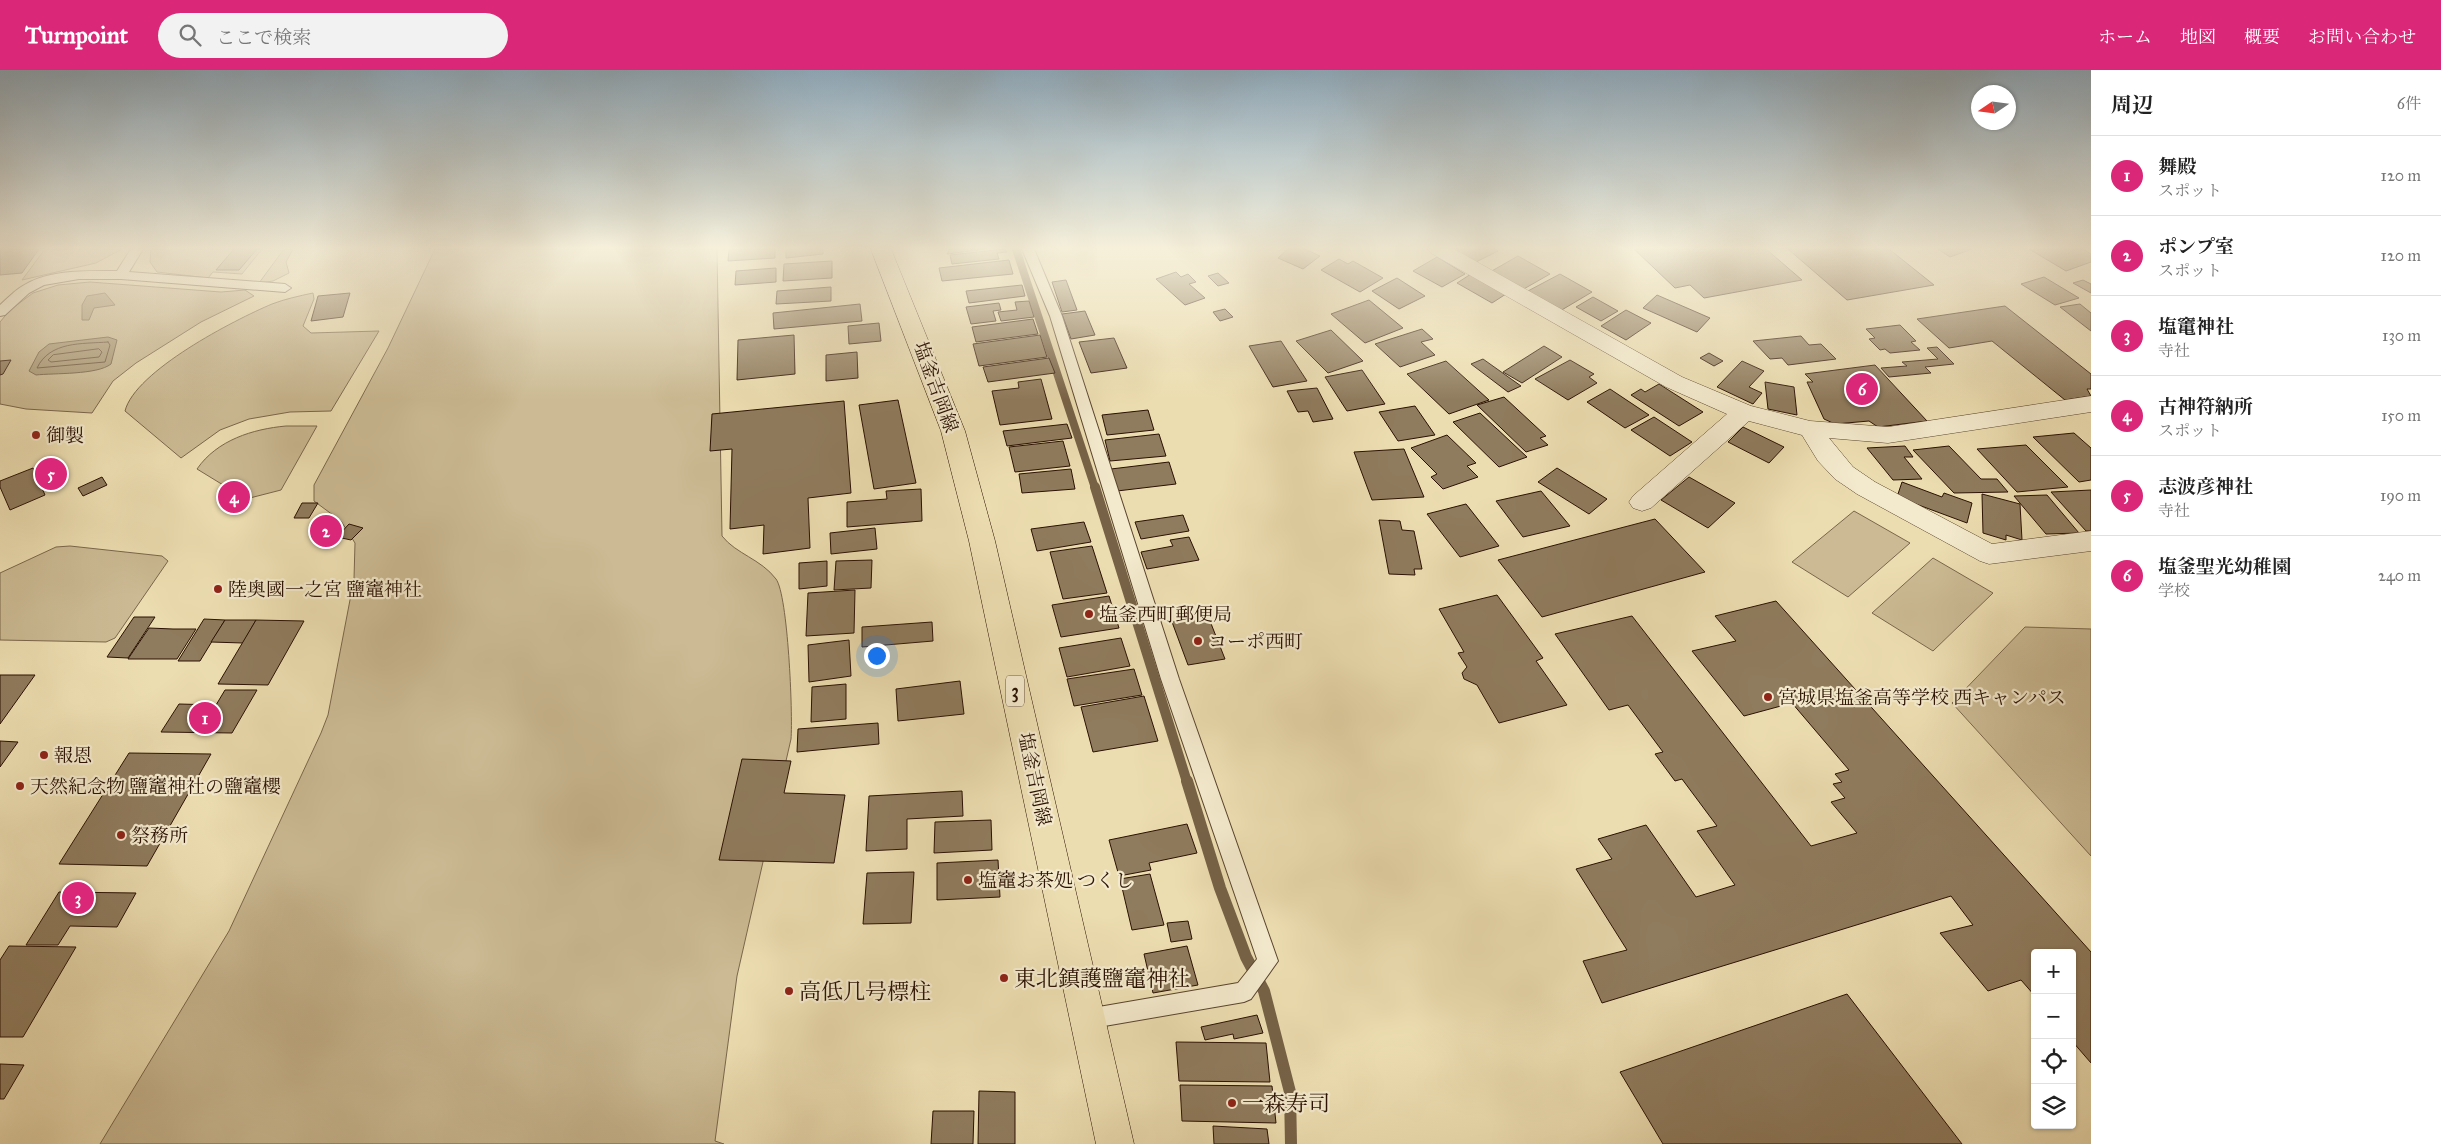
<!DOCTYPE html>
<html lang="ja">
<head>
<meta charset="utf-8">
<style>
  body { margin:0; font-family:"IM FELL Great Primer","Noto Serif JP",serif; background:#f2f2f2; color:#222 }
  .controls { position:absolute; right:15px; bottom:15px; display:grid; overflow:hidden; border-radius:5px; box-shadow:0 1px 4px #0004 }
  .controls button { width:45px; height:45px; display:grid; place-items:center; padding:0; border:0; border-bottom:1px solid #e0e0e0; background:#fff; color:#222; font:25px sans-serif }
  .compass { position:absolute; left:1971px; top:15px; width:45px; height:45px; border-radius:50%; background:#fff; box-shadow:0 1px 4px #0004; rotate:257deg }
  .you { position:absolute; left:876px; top:585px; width:18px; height:18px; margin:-12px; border:4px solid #fff; border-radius:50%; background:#1a73e8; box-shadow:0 0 0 8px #1a73e833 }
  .badge { display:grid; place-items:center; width:32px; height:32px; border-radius:50%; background:#db2777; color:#fff; font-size:16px; font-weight:700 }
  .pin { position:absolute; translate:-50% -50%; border:2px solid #fff; box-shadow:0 1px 5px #0006 }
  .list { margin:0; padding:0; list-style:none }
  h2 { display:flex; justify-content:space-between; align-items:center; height:65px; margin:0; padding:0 20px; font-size:21px }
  h2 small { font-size:16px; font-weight:400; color:#767676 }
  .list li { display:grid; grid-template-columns:32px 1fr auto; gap:15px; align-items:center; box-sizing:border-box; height:80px; padding:0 20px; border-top:1px solid #e0e0e0 }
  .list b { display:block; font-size:19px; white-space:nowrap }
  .list p { margin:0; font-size:16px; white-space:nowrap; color:#767676 }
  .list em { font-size:16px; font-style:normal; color:#767676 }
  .icon { flex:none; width:28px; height:28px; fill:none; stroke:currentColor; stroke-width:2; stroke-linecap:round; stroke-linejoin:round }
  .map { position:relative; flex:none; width:2091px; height:1074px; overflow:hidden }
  header { display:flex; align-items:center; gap:30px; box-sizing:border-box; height:70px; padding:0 25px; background:#db2777; color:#fff }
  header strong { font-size:24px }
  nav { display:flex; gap:28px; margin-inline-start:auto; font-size:18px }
  .search { width:350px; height:45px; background:#f2f2f2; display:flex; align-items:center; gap:12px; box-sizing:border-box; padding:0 18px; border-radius:28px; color:#767676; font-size:19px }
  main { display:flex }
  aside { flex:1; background:#fff }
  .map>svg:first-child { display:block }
</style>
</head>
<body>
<header>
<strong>Turnpoint</strong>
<div class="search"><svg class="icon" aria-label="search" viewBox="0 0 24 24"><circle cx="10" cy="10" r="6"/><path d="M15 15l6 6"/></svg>ここで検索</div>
<nav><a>ホーム</a><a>地図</a><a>概要</a><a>お問い合わせ</a></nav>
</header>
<main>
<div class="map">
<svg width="2091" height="1074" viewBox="0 0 2091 1074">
  <rect width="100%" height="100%" fill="#ecddb0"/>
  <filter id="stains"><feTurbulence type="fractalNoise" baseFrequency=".004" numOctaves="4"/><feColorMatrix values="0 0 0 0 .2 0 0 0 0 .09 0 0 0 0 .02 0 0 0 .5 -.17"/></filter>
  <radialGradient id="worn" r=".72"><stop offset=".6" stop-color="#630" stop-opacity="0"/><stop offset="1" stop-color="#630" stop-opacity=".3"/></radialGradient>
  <g fill="#cbba93" stroke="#7a664b">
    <polygon points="45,179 122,179 96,193 22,210"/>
    <polygon points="151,179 262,179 242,204 213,202 208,208 157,202 150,192"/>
    <polygon points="284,179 293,179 286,192 289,203 273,211 259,213"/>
    <path d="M435,179H717L722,466C736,484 761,489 776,509C788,525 793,644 791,669L737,906L715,1071L724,1074H100L229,861L321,663L328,645L354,509L355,473L341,451L314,431V415L388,278Z"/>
    <polygon points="90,212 221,222 245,220 254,226 201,252 136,293 113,311 92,343 26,339 0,334 0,252 10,240 33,223 58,215"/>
    <path d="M313,223L314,229L303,256L311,263L379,261L331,341L290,342L249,349L220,360L181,388L125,341C135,301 234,250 272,234C285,229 299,226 313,223Z"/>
    <path d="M286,356H317L281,420L246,429L197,399C217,370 253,359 286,356Z"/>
    <polygon points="1854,441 1910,473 1848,527 1792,492"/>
    <polygon points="70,476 162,486 168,491 115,568 106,572 0,570 0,503 56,477"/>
    <polygon points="1933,488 1993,523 1933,581 1872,543"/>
    <polygon points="2025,557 2091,559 2091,786 1952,633"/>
  </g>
  <g fill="#aa9875" stroke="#776247">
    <polygon points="105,223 115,235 94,238 89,250 82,250 82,235 87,226"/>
    <path d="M108,267L117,270L111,294C97,305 54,303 36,305L29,301L39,282L49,274Z"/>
  </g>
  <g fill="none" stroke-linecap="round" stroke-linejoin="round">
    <g stroke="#6a543c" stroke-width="1">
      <path d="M108,272L110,275L105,292L37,298C50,271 82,274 108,272Z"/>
      <polygon points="99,279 102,282 99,287 51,292 48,290 53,285"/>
    </g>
    <polyline stroke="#776247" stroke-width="8" points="1016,179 1095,418"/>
    <polyline stroke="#776247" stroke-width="10" points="1095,417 1187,712"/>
    <polyline stroke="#776247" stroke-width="12" points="1187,711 1220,818 1246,887 1264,921 1290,1022 1291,1074"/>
  </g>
  <g fill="#8f7b5d" stroke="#2a1103">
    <polygon points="0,179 39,179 22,203 0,205"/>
    <polygon points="234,179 257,179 239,200 216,200"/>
    <polygon points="729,179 775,179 775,188 728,191"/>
    <polygon points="786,179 823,179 823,184 786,188"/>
    <polygon points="950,179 985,179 947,184"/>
    <polygon points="1005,179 1007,182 997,183 999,189 952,194 950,185"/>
    <polygon points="1288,179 1305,179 1320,186 1303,199 1278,188"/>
    <polygon points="1450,179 1496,179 1498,181 1474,193"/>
    <polygon points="1634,179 1766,179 1802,210 1704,228 1690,215 1675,218"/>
    <polygon points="1788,179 1889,179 1934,215 1847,230"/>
    <polygon points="1938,179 1972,179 1950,187"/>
    <polygon points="2029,179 2083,179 2091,184 2091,192 2066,201"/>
    <polygon points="1518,186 1550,204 1522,220 1490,202"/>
    <polygon points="1437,187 1465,204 1442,217 1413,201"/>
    <polygon points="1339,189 1348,194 1353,191 1383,208 1360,222 1321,200"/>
    <polygon points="1009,190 1013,204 942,211 939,198"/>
    <polygon points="832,191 832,208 783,211 784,194"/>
    <polygon points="776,198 776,212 735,215 736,201"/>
    <polygon points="1176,202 1181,207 1188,204 1196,212 1189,214 1205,228 1185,235 1156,209"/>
    <polygon points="1218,203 1229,213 1218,216 1208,206"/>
    <polygon points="1471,204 1506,224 1492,233 1457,213"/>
    <polygon points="1560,204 1592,222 1560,241 1526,222"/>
    <polygon points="2044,207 2079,228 2055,235 2021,214"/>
    <polygon points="1397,208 1425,226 1399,239 1372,221"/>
    <polygon points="1066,210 1077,240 1062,242 1052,212"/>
    <polygon points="2083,210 2091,214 2091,223 2073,213"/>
    <polygon points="1022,215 1025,226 969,233 966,221"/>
    <polygon points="831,217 831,231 776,234 777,221"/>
    <polygon points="350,223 343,247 311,251 318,226"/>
    <polygon points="1657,225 1710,248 1697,262 1643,238"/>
    <polygon points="1593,227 1618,241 1601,251 1576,237"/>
    <polygon points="1369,230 1403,258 1365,273 1331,244"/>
    <polygon points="1029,231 1034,247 1001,251 998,242 1017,240 1015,232"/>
    <polygon points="999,233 1001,240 993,241 996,251 971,254 966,237"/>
    <polygon points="860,234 862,251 774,259 773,243"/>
    <polygon points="2080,234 2091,243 2091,261 2060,237"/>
    <polygon points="2005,236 2091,304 2091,319 2087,319 2091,326 2065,330 1992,271 1949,278 1917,249"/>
    <polygon points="1225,239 1233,247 1220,251 1213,242"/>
    <polygon points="1626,240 1651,253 1626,270 1601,256"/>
    <polygon points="1085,241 1095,265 1071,269 1062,244"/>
    <polygon points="1033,249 1038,264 976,272 972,257"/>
    <polygon points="879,253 881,271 849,274 848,256"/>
    <polygon points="1900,255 1916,271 1911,272 1920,280 1890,283 1885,279 1880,280 1869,269 1875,268 1866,259"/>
    <polygon points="1422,259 1433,269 1421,272 1435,285 1400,297 1375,274"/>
    <polygon points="1331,260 1363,291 1328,303 1296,271"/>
    <polygon points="794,265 795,304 737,310 738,270"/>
    <polygon points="1040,265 1047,287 979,296 973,274"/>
    <polygon points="1801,266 1809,275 1821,274 1836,289 1788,295 1782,288 1770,289 1753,271"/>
    <polygon points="1114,268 1127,298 1091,303 1079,272"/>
    <polygon points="1281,271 1307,311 1273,317 1249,276"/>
    <polygon points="1544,276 1562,287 1522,313 1503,302"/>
    <polygon points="1937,277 1954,294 1925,297 1931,303 1889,307 1881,298 1907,296 1902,292 1938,289 1927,278"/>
    <polygon points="857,282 858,308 826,311 826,285"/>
    <polygon points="1709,283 1723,291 1714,296 1700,288"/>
    <polygon points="1049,288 1055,303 988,312 983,297"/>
    <polygon points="1483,289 1521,316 1508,322 1471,294"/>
    <polygon points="11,290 3,304 0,305 0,291"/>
    <polygon points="1570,290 1594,304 1589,307 1597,313 1568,330 1535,309"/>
    <polygon points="1446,291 1489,330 1449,344 1407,304"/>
    <polygon points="1742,291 1764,301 1749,317 1762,323 1753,334 1717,317"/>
    <polygon points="1875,295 1927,351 1878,357 1869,351 1835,354 1824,349 1807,312 1813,312 1805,304"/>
    <polygon points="1362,300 1385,334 1347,341 1325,307"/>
    <polygon points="1041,309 1052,349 1000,355 992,321 1019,318 1018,312"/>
    <polygon points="1765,312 1794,317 1797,345 1768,339"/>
    <polygon points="1659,314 1703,342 1679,356 1631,325 1641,319 1645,322"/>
    <polygon points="1317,318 1333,349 1313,352 1308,341 1298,342 1287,321"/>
    <polygon points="1610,319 1649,345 1625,358 1587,332"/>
    <polygon points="1504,327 1546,366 1540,368 1548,375 1526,382 1477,335"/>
    <polygon points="898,330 916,413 874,419 859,335"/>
    <polygon points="844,331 851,423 808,428 810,478 763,484 764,455 730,459 732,379 710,381 712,344"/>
    <polygon points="1415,336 1435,365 1398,371 1379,342"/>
    <polygon points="1148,340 1154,360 1107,365 1102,345"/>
    <polygon points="1480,343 1527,387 1499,397 1453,352"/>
    <polygon points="1654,347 1692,372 1670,386 1631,360"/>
    <polygon points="1067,354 1072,368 1007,376 1003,361"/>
    <polygon points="1743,357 1784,377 1769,393 1728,372"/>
    <polygon points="2074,363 2091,378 2091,410 2079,412 2033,367"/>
    <polygon points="1159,364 1166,386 1110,391 1105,370"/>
    <polygon points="1447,365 1476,393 1467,396 1478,407 1443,419 1431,407 1437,404 1411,378"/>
    <polygon points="1063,371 1070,396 1015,402 1009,377"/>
    <polygon points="2026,375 2068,417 2017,422 1977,379"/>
    <polygon points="1905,376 1913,387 1904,387 1922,409 1893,410 1867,378"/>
    <polygon points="1949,376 1981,409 1997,409 2008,422 1954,423 1913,380"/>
    <polygon points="1404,379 1424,427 1372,430 1354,382"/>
    <polygon points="1169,392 1176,414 1117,421 1111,399"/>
    <polygon points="33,398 45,425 10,440 0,417 0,411"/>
    <polygon points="1557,398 1607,429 1589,444 1538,412"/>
    <polygon points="1071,399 1075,419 1022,423 1019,404"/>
    <polygon points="102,407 107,415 83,426 78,418"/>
    <polygon points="1689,407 1735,433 1708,458 1661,430"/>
    <polygon points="1902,412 1942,427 1944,423 1972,433 1967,453 1897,427"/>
    <polygon points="921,419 922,451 847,457 847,432 887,429 886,421"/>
    <polygon points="2091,420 2091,461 2086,461 2051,422"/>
    <polygon points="1541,421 1570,456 1523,467 1496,431"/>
    <polygon points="1982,424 2020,434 2022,470 2006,465 2006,470 1983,463"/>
    <polygon points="2047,425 2079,463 2046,464 2014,426"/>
    <polygon points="302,433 318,433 309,448 294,448"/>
    <polygon points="1466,434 1499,476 1460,487 1427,444"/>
    <polygon points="1183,445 1189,461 1141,469 1135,452"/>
    <polygon points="1655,449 1705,502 1542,547 1498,490"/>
    <polygon points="1379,450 1400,451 1402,460 1414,461 1422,499 1414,499 1415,505 1389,504"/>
    <polygon points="1084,452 1091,472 1037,481 1031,459"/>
    <polygon points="324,454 338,457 328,468 314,465"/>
    <polygon points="349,454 363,458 351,470 337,467"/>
    <polygon points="875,458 877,479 831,484 830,463"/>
    <polygon points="1189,467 1199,490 1147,499 1141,482 1173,476 1170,470"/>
    <polygon points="1092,476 1107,523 1063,529 1050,482"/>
    <polygon points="872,490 871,518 834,520 836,491"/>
    <polygon points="827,491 827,516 799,519 799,493"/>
    <polygon points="855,520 854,563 806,566 808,523"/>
    <polygon points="1497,525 1543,588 1536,591 1567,635 1499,653 1477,615 1464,609 1462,603 1467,597 1458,583 1464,582 1439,539"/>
    <polygon points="1109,526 1119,558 1061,567 1052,535"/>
    <polygon points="1776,531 2091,882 2091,993 2072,971 2072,883 2035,883 2035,926 2021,910 1988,921 1940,863 1973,855 1951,826 1602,933 1583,891 1627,880 1576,799 1612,789 1598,769 1646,755 1696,827 1735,815 1697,761 1717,756 1682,709 1675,711 1655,684 1663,682 1628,635 1609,640 1555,564 1632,546 1811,776 1857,763 1831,732 1845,728 1833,714 1842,712 1835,704 1849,700 1792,633 1744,646 1692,581 1736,571 1715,546"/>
    <polygon points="1208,546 1225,589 1188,595 1172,552"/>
    <polygon points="134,547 155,547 128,588 107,587"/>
    <polygon points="204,549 225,550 200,591 178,591"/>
    <polygon points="225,550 256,550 243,573 211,572"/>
    <polygon points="256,550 304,551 268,615 218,614"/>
    <polygon points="932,552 933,571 862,577 862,557"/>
    <polygon points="149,558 173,559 196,559 177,589 128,589"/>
    <polygon points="1121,568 1130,596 1067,607 1059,578"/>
    <polygon points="849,570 851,606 809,612 808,575"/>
    <polygon points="1134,599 1142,625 1074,636 1067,609"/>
    <polygon points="0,605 35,605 0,654"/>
    <polygon points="960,611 964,644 898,651 896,619"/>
    <polygon points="846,614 846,649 811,652 812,617"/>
    <polygon points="225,620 257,620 232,663 161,662 179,634 216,635"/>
    <polygon points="1144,626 1158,671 1093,682 1081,637"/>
    <polygon points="878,653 879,674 797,682 798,659"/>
    <polygon points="0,671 18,672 0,697"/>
    <polygon points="129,683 211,684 147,796 59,794"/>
    <polygon points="742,689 791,691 784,723 845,725 834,793 719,790"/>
    <polygon points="962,721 963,746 907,749 907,779 866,781 869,726"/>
    <polygon points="991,750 992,780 934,783 935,752"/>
    <polygon points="1187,754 1197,783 1149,793 1151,800 1119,806 1109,770"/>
    <polygon points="998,790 1000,827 937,830 937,793"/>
    <polygon points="914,802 911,853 863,854 867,803"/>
    <polygon points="1150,804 1164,855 1132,860 1120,809"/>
    <polygon points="59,822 136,823 117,857 70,856 58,875 26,875"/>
    <polygon points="1188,851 1192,869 1171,872 1167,853"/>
    <polygon points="9,876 76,877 23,967 0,967 0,890"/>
    <polygon points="1187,876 1198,915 1153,923 1144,884"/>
    <polygon points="1847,924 1962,1074 1663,1074 1620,1002"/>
    <polygon points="1257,945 1263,963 1234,969 1233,964 1205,970 1201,957"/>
    <polygon points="1176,972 1266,973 1270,1012 1179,1011"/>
    <polygon points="0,994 24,995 4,1029 0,1029"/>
    <polygon points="1180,1015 1272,1016 1276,1053 1182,1051"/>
    <polygon points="979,1021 1015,1022 1015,1074 978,1074"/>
    <polygon points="933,1041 974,1041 973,1074 931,1074"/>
    <polygon points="1213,1056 1267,1059 1269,1074 1214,1074"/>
  </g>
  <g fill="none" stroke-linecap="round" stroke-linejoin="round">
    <defs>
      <g id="service">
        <path d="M131,179H143L129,202L285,214L291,218L285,222L121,209H79L44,215L29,223L5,245L0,246V235C7,229 13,222 21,217C48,199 86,201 117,201Z"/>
        <polygon points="1022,179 1034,179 1062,246 1179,609 1278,891 1251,929 1244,932 1087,959 1080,956 1076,949 1080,942 1087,939 1238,913 1257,889 1161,609 1050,246"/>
      </g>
      <polygon id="minor" points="1428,179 1454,179 1682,307 1751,336 1810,351 1888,357 2091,326 2091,342 1888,373 1829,368 1853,397 1875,412 1992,474 2091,461 2091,481 1989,494 1980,491 1857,424 1835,409 1818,391 1802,365 1749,351 1651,438 1642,441 1633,438 1629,432 1633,426 1727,344 1666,317 1431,183"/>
      <polygon id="primary" points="871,179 891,179 965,361 995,471 1134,1074 1096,1074 969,471 941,361"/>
    </defs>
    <use href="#service" stroke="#5a442e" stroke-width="2"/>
    <use href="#minor" stroke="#5a442e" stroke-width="1"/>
    <use href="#primary" stroke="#2a1103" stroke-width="1"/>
    <use href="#service" fill="#f3e9cc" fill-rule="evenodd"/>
    <use href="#minor" fill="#f3e9cc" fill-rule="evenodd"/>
    <use href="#primary" fill="#ecddb0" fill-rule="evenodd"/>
  </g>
  <linearGradient id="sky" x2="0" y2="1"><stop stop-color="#8fa9ba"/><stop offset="0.54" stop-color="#f6f0db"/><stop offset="1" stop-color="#f6f0db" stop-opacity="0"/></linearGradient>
  <rect width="2091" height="330" fill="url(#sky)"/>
  <g fill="#8f2418" stroke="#f3e9cc" stroke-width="2">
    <circle cx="36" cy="365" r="5"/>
    <circle cx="218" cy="519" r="5"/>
    <circle cx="1089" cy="544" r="5"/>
    <circle cx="1198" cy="571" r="5"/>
    <circle cx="1768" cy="627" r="5"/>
    <circle cx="44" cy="685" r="5"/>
    <circle cx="20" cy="716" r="5"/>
    <circle cx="121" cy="765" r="5"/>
    <circle cx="968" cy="810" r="5"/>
    <circle cx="1004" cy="908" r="5"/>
    <circle cx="789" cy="921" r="5"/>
    <circle cx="1232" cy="1033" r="5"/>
  </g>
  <g text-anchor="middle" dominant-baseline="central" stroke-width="4.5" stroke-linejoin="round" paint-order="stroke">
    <rect fill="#f3e9cc" stroke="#66523f" stroke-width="1" x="1006" y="605.5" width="18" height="31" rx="4"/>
    <g font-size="18" font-weight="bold" fill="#2a1103">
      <text x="1015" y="621">3</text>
    </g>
    <g font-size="19" fill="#2a1103" stroke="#f3e9cc">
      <text transform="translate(936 317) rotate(70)">塩釜吉岡線</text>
      <text transform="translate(1035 709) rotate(78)">塩釜吉岡線</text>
    </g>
    <g font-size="19" fill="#2a1103" stroke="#f3e9cc" text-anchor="start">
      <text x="46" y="365">御製</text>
      <text x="228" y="519">陸奥國一之宮 鹽竈神社</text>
      <text x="1099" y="544">塩釜西町郵便局</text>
      <text x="1208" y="571">コーポ西町</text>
      <text x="1778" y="627">宮城県塩釜高等学校 西キャンパス</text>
      <text x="54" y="685">報恩</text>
      <text x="30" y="716">天然紀念物 鹽竈神社の鹽竈櫻</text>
      <text x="131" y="765">祭務所</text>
      <text x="978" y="810">塩竈お茶処 つくし</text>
    </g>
    <g font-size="22" fill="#2a1103" stroke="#f3e9cc" text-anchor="start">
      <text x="1014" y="908">東北鎮護鹽竈神社</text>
      <text x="799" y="921">高低几号標柱</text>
      <text x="1242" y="1033">一森寿司</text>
    </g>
  </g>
  <rect width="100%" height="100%" filter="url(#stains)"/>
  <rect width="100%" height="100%" fill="url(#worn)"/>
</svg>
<div class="controls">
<button>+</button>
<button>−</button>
<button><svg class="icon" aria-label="locate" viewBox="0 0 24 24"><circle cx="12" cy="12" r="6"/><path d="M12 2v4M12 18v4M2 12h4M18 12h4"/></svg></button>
<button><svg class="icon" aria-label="layers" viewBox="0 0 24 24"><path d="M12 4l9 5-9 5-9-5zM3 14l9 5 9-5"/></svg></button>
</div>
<svg class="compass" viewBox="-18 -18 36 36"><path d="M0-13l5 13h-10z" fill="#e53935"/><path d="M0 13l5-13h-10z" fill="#767676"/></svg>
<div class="you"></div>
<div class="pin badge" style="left:205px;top:648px">1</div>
<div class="pin badge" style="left:326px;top:461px">2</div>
<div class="pin badge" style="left:78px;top:828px">3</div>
<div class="pin badge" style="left:234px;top:427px">4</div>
<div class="pin badge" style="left:51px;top:404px">5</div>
<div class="pin badge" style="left:1862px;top:319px">6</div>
</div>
<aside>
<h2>周辺<small>6件</small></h2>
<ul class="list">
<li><span class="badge">1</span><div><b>舞殿</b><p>スポット</p></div><em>120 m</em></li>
<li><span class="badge">2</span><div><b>ポンプ室</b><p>スポット</p></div><em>120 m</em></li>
<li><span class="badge">3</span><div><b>塩竃神社</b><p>寺社</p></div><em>130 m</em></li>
<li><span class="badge">4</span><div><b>古神符納所</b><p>スポット</p></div><em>150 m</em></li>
<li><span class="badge">5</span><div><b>志波彦神社</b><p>寺社</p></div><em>190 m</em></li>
<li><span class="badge">6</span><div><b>塩釜聖光幼稚園</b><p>学校</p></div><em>240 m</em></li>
</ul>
</aside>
</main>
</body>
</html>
